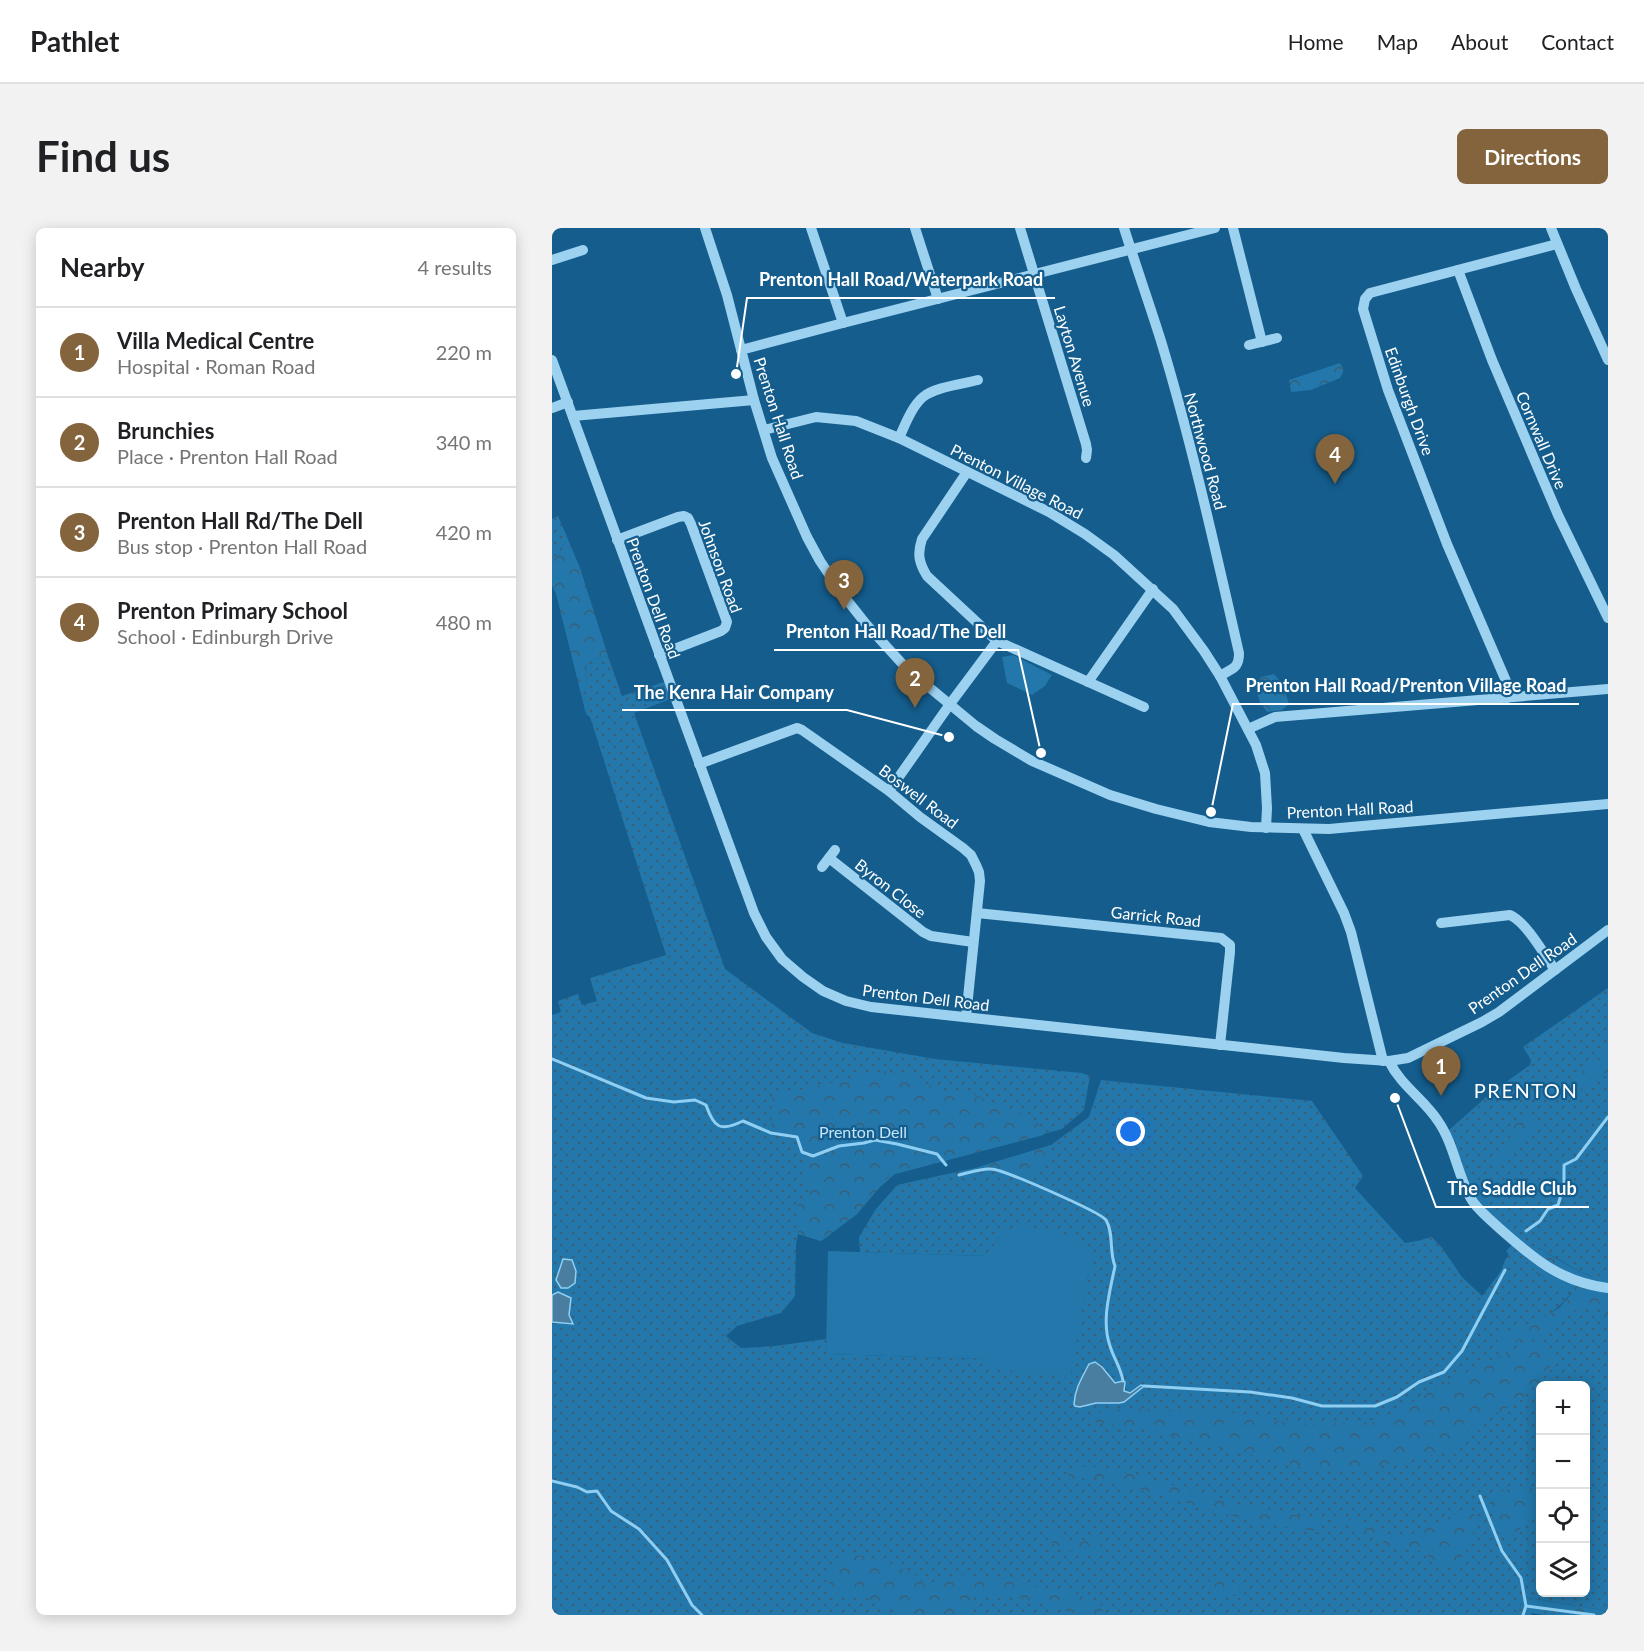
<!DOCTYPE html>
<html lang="en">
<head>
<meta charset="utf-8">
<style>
  body { margin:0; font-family:Lato,sans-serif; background:#f2f2f2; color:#202124 }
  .controls { position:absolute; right:18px; bottom:18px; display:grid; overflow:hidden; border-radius:9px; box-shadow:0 3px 15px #0003 }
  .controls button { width:54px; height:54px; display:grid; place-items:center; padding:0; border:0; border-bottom:2px solid #e0e0e0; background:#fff; color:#202124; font:30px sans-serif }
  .you { position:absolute; left:579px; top:904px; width:21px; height:21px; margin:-15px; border:4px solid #fff; border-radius:50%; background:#1a73e8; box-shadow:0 0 0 9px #1a73e833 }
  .badge { display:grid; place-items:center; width:39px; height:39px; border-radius:50%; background:#84643d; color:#fff; font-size:20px; font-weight:700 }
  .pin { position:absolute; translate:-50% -50px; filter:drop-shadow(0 2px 3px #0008) }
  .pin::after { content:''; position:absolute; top:32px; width:21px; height:18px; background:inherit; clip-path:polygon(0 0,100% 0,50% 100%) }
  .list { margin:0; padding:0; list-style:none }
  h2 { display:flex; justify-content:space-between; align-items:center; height:78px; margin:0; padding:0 24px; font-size:26px }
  h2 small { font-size:20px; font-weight:400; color:#757577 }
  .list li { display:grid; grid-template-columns:39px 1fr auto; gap:18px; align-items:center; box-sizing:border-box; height:90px; padding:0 24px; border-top:2px solid #e0e0e0 }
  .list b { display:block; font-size:22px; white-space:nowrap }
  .list p { margin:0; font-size:20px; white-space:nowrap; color:#757577 }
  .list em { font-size:20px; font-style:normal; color:#757577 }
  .icon { flex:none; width:33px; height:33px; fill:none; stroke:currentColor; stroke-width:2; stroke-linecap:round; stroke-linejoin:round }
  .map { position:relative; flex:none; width:1056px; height:1387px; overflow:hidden; border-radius:9px }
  header { display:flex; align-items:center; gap:36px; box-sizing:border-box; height:84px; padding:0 30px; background:#fff; border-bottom:2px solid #e0e0e0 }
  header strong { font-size:28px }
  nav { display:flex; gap:33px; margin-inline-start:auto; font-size:21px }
  .intro { display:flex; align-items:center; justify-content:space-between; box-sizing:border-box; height:144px; padding:0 36px }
  h1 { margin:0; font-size:42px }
  .button { padding:15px 27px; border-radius:9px; background:#84643d; color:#fff; font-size:21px; font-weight:700 }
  main { display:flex; gap:36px; padding:0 36px }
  aside { flex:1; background:#fff; border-radius:9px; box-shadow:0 3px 15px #0003 }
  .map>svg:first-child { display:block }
</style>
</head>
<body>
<header>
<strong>Pathlet</strong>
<nav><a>Home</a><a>Map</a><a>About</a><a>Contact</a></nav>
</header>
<div class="intro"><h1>Find us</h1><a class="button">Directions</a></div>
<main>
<aside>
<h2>Nearby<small>4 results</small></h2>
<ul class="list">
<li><span class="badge">1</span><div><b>Villa Medical Centre</b><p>Hospital · Roman Road</p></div><em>220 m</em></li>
<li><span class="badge">2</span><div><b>Brunchies</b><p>Place · Prenton Hall Road</p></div><em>340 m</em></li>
<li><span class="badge">3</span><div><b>Prenton Hall Rd/The Dell</b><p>Bus stop · Prenton Hall Road</p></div><em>420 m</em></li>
<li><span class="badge">4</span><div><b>Prenton Primary School</b><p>School · Edinburgh Drive</p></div><em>480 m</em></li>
</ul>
</aside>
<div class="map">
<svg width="1056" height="1387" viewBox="0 0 1056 1387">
  <defs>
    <pattern id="grass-dots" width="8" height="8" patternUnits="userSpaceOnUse" patternTransform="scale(1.5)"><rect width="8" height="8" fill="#2377aa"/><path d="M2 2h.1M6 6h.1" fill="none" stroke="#3a5f76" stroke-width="1.8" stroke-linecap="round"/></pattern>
    <pattern id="forest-crowns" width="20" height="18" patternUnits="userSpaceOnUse" patternTransform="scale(1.5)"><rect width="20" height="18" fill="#2377aa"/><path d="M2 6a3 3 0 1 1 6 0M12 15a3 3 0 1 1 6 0" fill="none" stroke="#3a5f76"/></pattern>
  </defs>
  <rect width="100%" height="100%" fill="#145d8d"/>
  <g fill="url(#grass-dots)" fill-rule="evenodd">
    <polygon points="6,288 15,309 6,329 0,329 0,291"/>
    <path d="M56,428L70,468L115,453L121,470L82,485L173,741L260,805L291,815L383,831L530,845L538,848L532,882L510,901L343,946L326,961L305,986L269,1013L246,1006L244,1017L243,1068L229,1085L185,1098L174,1108L189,1120L223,1118L274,1111V1126L431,1131L535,1052L541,1026L452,1003L434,1028L308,1024L307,1009L324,981L345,957L427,939L499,917L537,889L549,852L760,873L811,948L803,960L853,1015L865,1013L880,1009L891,1021L910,1049L930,1068L949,1043L953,1032L957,1027L954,1023L962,1015L976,1027L985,1045L1020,1064C1007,1080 994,1090 975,1098C961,1104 957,1099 946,1111L1056,1063V1383L972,1369L966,1387H0V787L9,784L6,773L26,766L30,777L45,773L38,750L114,727L38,489L34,486L37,478L31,467L35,456L33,440L37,432ZM988,1158H1034V1364H988Z"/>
    <polygon points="1056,760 1056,1051 1051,1053 1027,1043 987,1020 975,1020 921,970 897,902 940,864 978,837 979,832 971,819"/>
  </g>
  <g fill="url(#forest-crowns)">
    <polygon points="788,135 792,142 788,150 759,162 739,164 737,152"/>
    <polygon points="15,309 28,340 56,428 37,432 33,440 35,456 31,467 37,478 34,486 4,366 0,357 0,329 6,329"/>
    <polygon points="722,446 731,457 737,476 730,482 715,484 708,474 703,459 709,449"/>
    <polygon points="1056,821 1056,843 1020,867 1011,860"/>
    <polygon points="332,843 354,847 392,863 423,867 474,887 486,895 492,907 343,946 331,953 326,961 305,986 269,1013 246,1006 245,977 259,969 250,945 261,928 245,909 219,905 220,868"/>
    <path d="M971,886L985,898C974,915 963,927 946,938L934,936V932C945,926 955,920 959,908C964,896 960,895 971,886Z"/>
    <polygon points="499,917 496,930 475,953 448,941 427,939"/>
    <path d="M1002,946C1020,949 1021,953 1025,970L1014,975L1001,967L990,956Z"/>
    <path d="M979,1019L987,1020C1000,1028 1042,1055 1056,1051V1098L1051,1091L1047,1078L1044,1077L1040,1081H1027L1017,1086L1003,1100L985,1109L968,1111L947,1125L945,1111L953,1103L974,1098L1007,1080L1020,1065L985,1045L974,1033Z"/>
    <polygon points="981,1113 990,1117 1000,1131 998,1142 966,1175 924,1195 895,1224 799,1244 760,1242 587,1200 530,1193 553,1183 581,1180 681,1185 743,1196 823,1194 928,1137"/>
    <polygon points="521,1239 551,1239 592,1249 682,1275 770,1292 768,1304 705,1295 538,1248 520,1254 516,1246"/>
    <path d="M964,1259L983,1261L988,1264V1282L978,1286L967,1302L956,1307C949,1304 947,1300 944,1293C934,1270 942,1264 964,1259Z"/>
    <path d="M915,1283L922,1286C925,1305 916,1322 906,1337H897L886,1335L869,1323L842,1321L797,1294C791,1294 787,1298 781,1299L778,1296C803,1279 820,1305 844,1308C869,1310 891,1287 915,1283Z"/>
    <polygon points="500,1301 507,1301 512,1314 531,1314 535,1309 546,1306 551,1313 544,1324 529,1327 502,1317 494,1308"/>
    <polygon points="296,1327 311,1328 340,1336 367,1349 372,1357 387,1359 392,1350 415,1346 439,1352 460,1351 494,1361 523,1365 551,1378 551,1387 530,1387 462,1369 424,1366 413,1387 352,1387 307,1367 276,1365 278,1338"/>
    <polygon points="660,1351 675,1353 688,1359 688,1368 675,1368 653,1363 653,1357"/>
    <polygon points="971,1369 1056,1383 1056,1387 992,1387 980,1385 979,1387 966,1387"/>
  </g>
  <g fill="#2377aa">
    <polygon points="461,427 500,447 493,458 480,467 455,455 450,429"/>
    <polygon points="468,997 518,1007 542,1026 535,1052 518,1150 442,1141 431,1131 274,1126 276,1023 433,1028 452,1003"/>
  </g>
  <g fill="#497ea0" stroke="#8fcff3" stroke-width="1.5">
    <polygon points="11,1031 20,1032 24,1043 23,1055 16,1060 9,1060 4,1052"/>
    <polygon points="6,1064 19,1070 17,1087 21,1096 0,1094 0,1067"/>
    <path d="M543,1134L550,1139L563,1155L571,1153L573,1154L572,1163L578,1165L589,1157L592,1158L591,1159L572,1174L567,1175H544L528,1179L523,1178L522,1176C523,1160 530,1150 537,1136Z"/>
  </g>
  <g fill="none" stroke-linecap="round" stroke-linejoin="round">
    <g stroke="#8fcff3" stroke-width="3">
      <path d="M0,831L94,870L122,874L143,872L154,877C162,900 168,904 191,893L219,905L245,909L250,924L261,928L287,918L312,915L323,912L345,916L385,926L394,937"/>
      <path d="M407,947C417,945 429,940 439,941C451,941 548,984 554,992C562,1005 557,1024 563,1038C558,1063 549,1093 558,1118C562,1131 569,1140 571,1153"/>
      <polyline points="974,1003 988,993 996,981 1006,977 1012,957 1012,937 1024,931 1056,889"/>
      <polyline points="592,1158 698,1164 740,1170 770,1178 823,1178 845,1169 867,1154 892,1144 910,1123 953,1042"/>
      <polyline points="0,1253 25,1259 35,1264 45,1263 59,1283 87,1301 115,1332 140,1377 150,1387"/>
      <polyline points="928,1268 950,1323 969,1350 974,1378 971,1387"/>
      <polyline points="974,1378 1042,1387"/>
    </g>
    <g stroke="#9dd1f0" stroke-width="10">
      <polyline points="153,0 175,67 202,172 220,230 255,309 268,333 291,367 314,396 355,441 424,498 443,511 480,533 558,567 604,581 657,594 699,599 777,601 1056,576"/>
      <polyline points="259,0 291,95"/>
      <polyline points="363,0 386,71"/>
      <polyline points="468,0 534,216 535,222 534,230"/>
      <path d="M572,0C584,38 597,75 609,113C640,216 663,320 687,425C687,441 680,440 668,448"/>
      <polyline points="681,0 710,114"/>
      <polyline points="999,0 1024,61 1056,132"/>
      <polyline points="0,32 31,22"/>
      <polyline points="906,42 940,132 1006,287 1056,390"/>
      <polyline points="697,117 725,110"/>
      <polyline points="189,122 291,95 663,0"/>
      <polyline points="0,132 202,685 214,709 230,731 251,749 271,763 294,773 319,779 792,830 837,833 856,830 930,794 947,784 1056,702"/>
      <polyline points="0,180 16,174"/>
      <polyline points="21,188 202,172"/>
      <polyline points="212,202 264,189 304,193 347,210 497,284 533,306 562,327 621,381 652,423 668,448 704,517 713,545 715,580 714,600"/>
      <path d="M347,210C353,197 360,178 371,169C383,159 411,156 426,152"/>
      <path d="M415,244L370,311C365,326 367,335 375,348L445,413L592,479"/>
      <polyline points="65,312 126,289 132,288 136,290 139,296 175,394 173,400 169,403 107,427"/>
      <polyline points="536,454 601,361"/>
      <polyline points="955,470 954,453 895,316 836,162 811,81 813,71 818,65 1005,16"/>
      <polyline points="696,501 723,489 1056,461"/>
      <polyline points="147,536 245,500 250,502 337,563 368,589 411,620 419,627 424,637 427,644 428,653 414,789"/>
      <polyline points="337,563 398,476 445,413"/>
      <polyline points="751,601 792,685 799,704 831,833"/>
      <polyline points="277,630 371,704 379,708 421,714"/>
      <polyline points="270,639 283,622"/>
      <polyline points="425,685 669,710 678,717 678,724 668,817"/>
      <path d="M889,695L958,687C975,695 992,726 1003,742"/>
      <path d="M837,833C849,858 872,871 886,893C902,916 905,945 918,969C924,981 937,990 946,999C981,1030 1008,1054 1056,1060"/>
    </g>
  </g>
  <g text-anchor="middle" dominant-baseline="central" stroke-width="4.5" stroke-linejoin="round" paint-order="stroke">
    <g font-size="16" fill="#fff" stroke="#145d8d">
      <text transform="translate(523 128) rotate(73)">Layton Avenue</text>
      <text transform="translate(858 173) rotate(70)">Edinburgh Drive</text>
      <text transform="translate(227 190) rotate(72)">Prenton Hall Road</text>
      <text transform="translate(990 212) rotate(67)">Cornwall Drive</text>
      <text transform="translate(654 223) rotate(75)">Northwood Road</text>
      <text transform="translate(465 253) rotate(27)">Prenton Village Road</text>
      <text transform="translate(169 338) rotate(70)">Johnson Road</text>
      <text transform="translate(102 370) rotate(70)">Prenton Dell Road</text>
      <text transform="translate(367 568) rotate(37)">Boswell Road</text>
      <text transform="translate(798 581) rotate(-3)">Prenton Hall Road</text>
      <text transform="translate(339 660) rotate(38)">Byron Close</text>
      <text transform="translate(604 688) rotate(6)">Garrick Road</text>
      <text transform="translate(970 745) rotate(-35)">Prenton Dell Road</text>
      <text transform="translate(374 769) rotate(7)">Prenton Dell Road</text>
    </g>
    <g font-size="16" fill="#c3e6fc" stroke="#145d8d">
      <text x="311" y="903">Prenton Dell</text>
    </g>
    <g font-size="20" letter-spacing="1.5" fill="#fff" stroke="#145d8d">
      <text x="974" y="862">PRENTON</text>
    </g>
  </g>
  <path fill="none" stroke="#fff" stroke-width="2" d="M184 146L195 70H503M489 525L466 422H222M659 584L681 476H1027M397 509L295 482H70M843 870L884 979H1037"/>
  <g fill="#fff" stroke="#145d8d" stroke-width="2">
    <circle cx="184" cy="146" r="6"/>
    <circle cx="489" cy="525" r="6"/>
    <circle cx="659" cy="584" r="6"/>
    <circle cx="397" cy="509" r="6"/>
    <circle cx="843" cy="870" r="6"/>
  </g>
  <g font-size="18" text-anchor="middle" font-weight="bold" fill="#fff" stroke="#145d8d" stroke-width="4.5" stroke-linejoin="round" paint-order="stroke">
    <text x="349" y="58">Prenton Hall Road/Waterpark Road</text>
    <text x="344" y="410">Prenton Hall Road/The Dell</text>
    <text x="854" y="464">Prenton Hall Road/Prenton Village Road</text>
    <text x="182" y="471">The Kenra Hair Company</text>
    <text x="960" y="967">The Saddle Club</text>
  </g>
</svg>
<div class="controls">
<button>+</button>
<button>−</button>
<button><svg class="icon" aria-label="locate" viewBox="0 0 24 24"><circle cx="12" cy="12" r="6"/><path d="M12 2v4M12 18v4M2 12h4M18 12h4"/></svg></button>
<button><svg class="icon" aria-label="layers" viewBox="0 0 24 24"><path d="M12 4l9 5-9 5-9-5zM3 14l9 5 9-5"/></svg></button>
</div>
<div class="you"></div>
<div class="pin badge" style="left:889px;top:868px">1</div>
<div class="pin badge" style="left:363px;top:480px">2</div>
<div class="pin badge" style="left:292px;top:382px">3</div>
<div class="pin badge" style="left:783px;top:256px">4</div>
</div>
</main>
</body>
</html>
